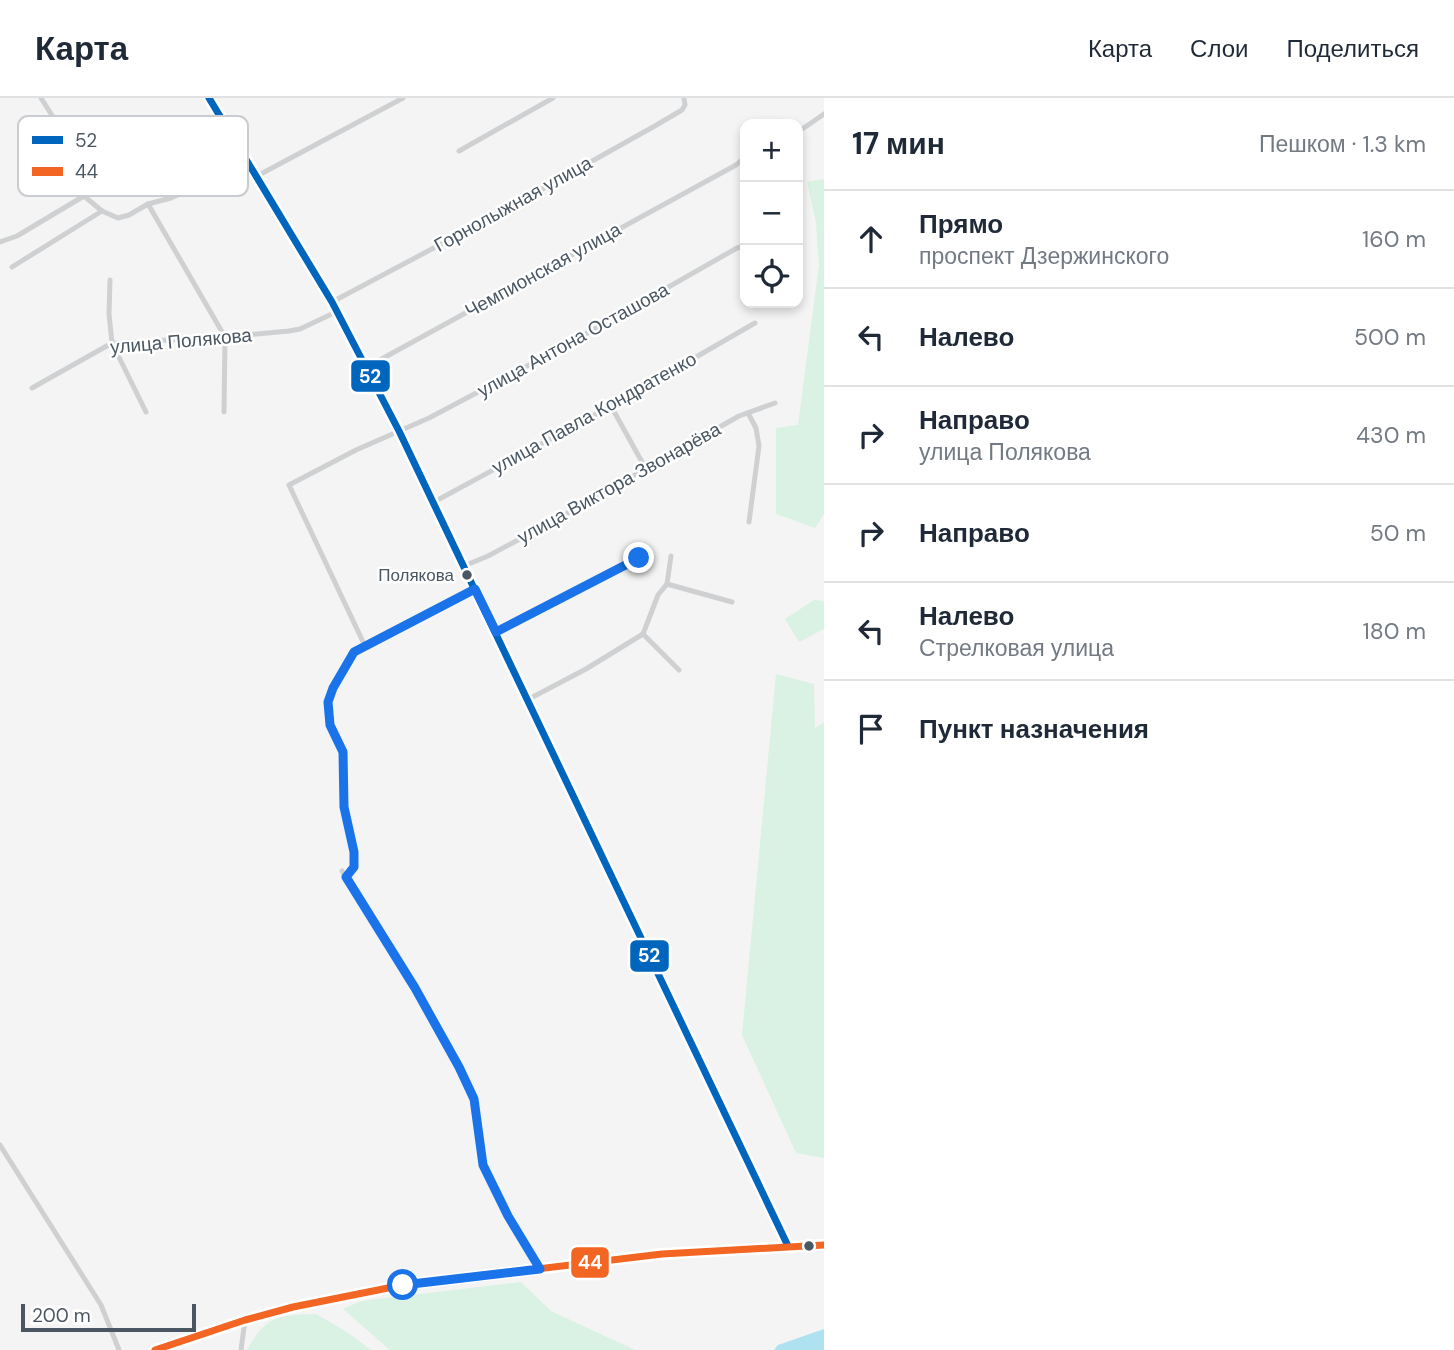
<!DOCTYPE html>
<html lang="ru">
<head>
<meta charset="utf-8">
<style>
  body { margin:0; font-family:"DM Sans",sans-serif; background:#f6f6f7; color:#1f2937 }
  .controls { position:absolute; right:21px; top:21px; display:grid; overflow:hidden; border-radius:14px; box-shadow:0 4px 10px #0003 }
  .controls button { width:63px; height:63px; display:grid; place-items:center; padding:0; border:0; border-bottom:2px solid #e0e1e3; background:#fff; color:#1f2937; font:35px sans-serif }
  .scale { position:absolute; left:21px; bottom:18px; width:175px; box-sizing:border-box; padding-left:7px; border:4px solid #4a5661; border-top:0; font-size:19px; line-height:24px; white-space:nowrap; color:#4a5661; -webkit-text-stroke:5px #fff; paint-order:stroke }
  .stop { position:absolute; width:21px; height:21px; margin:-16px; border:5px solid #1a73e8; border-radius:50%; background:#fff }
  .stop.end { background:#1a73e8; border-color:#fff; box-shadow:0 2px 7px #0008 }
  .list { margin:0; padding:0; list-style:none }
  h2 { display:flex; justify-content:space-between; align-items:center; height:91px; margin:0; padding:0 28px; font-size:30px }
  h2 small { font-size:23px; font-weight:400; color:#747a83 }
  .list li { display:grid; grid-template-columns:46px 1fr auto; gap:21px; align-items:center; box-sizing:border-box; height:98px; padding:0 28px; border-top:2px solid #e0e1e3 }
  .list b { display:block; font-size:26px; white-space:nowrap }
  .list p { margin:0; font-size:23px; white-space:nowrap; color:#747a83 }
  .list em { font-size:23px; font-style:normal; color:#747a83 }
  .icon { flex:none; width:38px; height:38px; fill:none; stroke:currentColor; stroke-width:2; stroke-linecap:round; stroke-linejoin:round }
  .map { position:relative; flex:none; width:824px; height:1252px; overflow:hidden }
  header { display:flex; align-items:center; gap:42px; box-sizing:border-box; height:98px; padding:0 35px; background:#fff; border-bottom:2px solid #e0e1e3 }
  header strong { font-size:33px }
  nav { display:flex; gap:38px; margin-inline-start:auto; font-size:24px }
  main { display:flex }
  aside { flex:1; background:#fff }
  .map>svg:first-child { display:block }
</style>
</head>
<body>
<header>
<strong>Карта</strong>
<nav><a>Карта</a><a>Слои</a><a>Поделиться</a></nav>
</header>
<main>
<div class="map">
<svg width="824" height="1252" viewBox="0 0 824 1252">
  <rect width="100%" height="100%" fill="#f4f4f4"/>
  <g fill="#d9f2e3">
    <polygon points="824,81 824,416 815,430 776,416 776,330 798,327 819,167 816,125 807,84"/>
    <polygon points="814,502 824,503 824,531 799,544 785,521"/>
    <polygon points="776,576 814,586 815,630 824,624 824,1060 796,1055 742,937"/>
    <polygon points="521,1184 551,1213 635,1252 390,1252 343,1211 361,1203"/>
    <path d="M316,1216L347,1234L371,1252H247C266,1217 280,1217 316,1216Z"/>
  </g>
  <polygon fill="#aee2f0" points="824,1231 824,1252 774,1252 778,1247"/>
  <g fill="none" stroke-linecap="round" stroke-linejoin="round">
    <g stroke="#ced0d2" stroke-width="5">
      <polyline points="41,0 72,49 84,98"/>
      <polyline points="798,34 824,16"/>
      <polyline points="459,53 553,0"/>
      <polyline points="257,78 403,0"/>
      <polyline points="148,106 225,239 224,314"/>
      <polyline points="0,144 17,138 84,98 102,113 118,120 129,117 148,106 171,100 205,85 248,64"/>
      <polyline points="12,169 102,113"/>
      <polyline points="110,182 109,216 112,245 146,314"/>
      <polyline points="332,204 494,118 653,29 682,12 685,7 684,0"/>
      <polyline points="367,269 736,67 745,59"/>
      <polyline points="32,290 112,245 225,239 289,233 300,231 336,214"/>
      <polyline points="611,308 642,364 644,374"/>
      <polyline points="748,315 756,330 759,348 749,424"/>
      <polyline points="434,404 611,308 755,225"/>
      <polyline points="464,468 488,458 561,419 739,318 775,305"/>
      <polyline points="667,486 732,504"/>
      <polyline points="667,486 671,458"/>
      <polyline points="496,534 639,460"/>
      <polyline points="643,536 679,572"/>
      <polyline points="365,548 289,387 356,352 429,320 563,249 737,150 745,148"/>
      <polyline points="527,602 586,571 643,536 658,497 667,486"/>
      <polyline points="342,773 415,890 459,969 474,1001 483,1067 508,1118 540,1171"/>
      <polyline points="346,779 354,769 354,754 344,709 343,654 330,627 328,604 333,590 354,554 475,491"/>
      <polyline points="0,1047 101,1207 119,1252"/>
      <polyline points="241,1252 245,1222"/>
    </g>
    <g stroke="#ced0d2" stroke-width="6">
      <polyline points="209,0 332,204 399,333 788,1148"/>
      <polyline points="155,1252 245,1222 293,1209 403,1187 662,1156 824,1147"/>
    </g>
    <defs>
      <polyline id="bus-1" points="209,0 332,204 399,333 788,1148"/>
      <polyline id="bus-2" points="155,1252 245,1222 293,1209 403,1187 662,1156 824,1147"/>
    </defs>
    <use href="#bus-1" stroke="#fff" stroke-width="12"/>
    <use href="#bus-2" stroke="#fff" stroke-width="12"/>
    <use href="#bus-1" stroke="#0065bd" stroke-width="7"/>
    <use href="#bus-2" stroke="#f26522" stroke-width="7"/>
  </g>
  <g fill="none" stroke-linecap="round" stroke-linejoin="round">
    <polyline stroke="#1a73e8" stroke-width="9" points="403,1187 540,1171 508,1118 483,1067 474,1001 459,969 415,890 346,779 354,769 354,754 344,709 343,654 330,627 328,604 333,590 354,554 475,491 496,534 639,460"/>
  </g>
  <g fill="#4a5661" stroke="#fff" stroke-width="2.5">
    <circle cx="467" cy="477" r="6"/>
    <circle cx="809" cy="1148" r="6"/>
  </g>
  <g text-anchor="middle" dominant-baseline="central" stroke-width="5" stroke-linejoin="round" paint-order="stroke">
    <g font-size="17" fill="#4a5661" stroke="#fff" text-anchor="end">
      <text x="454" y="477">Полякова</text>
    </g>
    <g font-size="19" fill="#4a5661" stroke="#fff">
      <text transform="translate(513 106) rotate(-29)">Горнолыжная улица</text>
      <text transform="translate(543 172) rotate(-29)">Чемпионская улица</text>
      <text transform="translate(573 242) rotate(-29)">улица Антона Осташова</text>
      <text transform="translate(181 243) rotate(-5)">улица Полякова</text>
      <text transform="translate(594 315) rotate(-29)">улица Павла Кондратенко</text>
      <text transform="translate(619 385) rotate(-29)">улица Виктора Звонарёва</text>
    </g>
  </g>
  <rect x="18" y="18" width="230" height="80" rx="10" fill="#fff" stroke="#c9ccd0" stroke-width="2"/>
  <rect x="32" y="38" width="31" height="8" fill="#0065bd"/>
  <rect x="32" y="69" width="31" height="9" fill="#f26522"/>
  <g font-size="19" fill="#4a5661">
    <text x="75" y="49">52</text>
    <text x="75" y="80">44</text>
  </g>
  <g stroke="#fff" stroke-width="2.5">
    <rect x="350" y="261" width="41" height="34" rx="7" fill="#0065bd"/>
    <rect x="629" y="841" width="41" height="34" rx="7" fill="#0065bd"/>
    <rect x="570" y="1148" width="40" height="33" rx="7" fill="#f26522"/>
  </g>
  <g font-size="19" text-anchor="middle" font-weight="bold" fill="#fff">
    <text x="370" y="285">52</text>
    <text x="649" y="864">52</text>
    <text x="590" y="1171">44</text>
  </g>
</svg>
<div class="controls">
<button>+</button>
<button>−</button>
<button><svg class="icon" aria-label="locate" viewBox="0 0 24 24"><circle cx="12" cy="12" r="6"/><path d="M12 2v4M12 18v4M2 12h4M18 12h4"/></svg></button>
</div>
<div class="scale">200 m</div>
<div class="stop" style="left:403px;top:1187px"></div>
<div class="stop end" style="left:639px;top:460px"></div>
</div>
<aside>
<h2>17 мин<small>Пешком · 1.3 km</small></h2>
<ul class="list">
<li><svg class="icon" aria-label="ahead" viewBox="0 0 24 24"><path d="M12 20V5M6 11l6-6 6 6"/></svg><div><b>Прямо</b><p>проспект Дзержинского</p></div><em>160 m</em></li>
<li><svg class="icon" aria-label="left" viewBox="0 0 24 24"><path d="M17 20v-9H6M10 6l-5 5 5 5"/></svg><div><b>Налево</b></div><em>500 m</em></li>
<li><svg class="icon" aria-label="right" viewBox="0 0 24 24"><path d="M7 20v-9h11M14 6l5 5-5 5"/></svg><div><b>Направо</b><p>улица Полякова</p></div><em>430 m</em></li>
<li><svg class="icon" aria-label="right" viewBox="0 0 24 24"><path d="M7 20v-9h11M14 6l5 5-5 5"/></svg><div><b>Направо</b></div><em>50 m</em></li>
<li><svg class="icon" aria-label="left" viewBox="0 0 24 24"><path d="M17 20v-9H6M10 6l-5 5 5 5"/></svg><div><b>Налево</b><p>Стрелковая улица</p></div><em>180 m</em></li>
<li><svg class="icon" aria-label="arrive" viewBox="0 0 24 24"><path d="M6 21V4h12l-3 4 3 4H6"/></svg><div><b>Пункт назначения</b></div></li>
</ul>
</aside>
</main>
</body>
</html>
